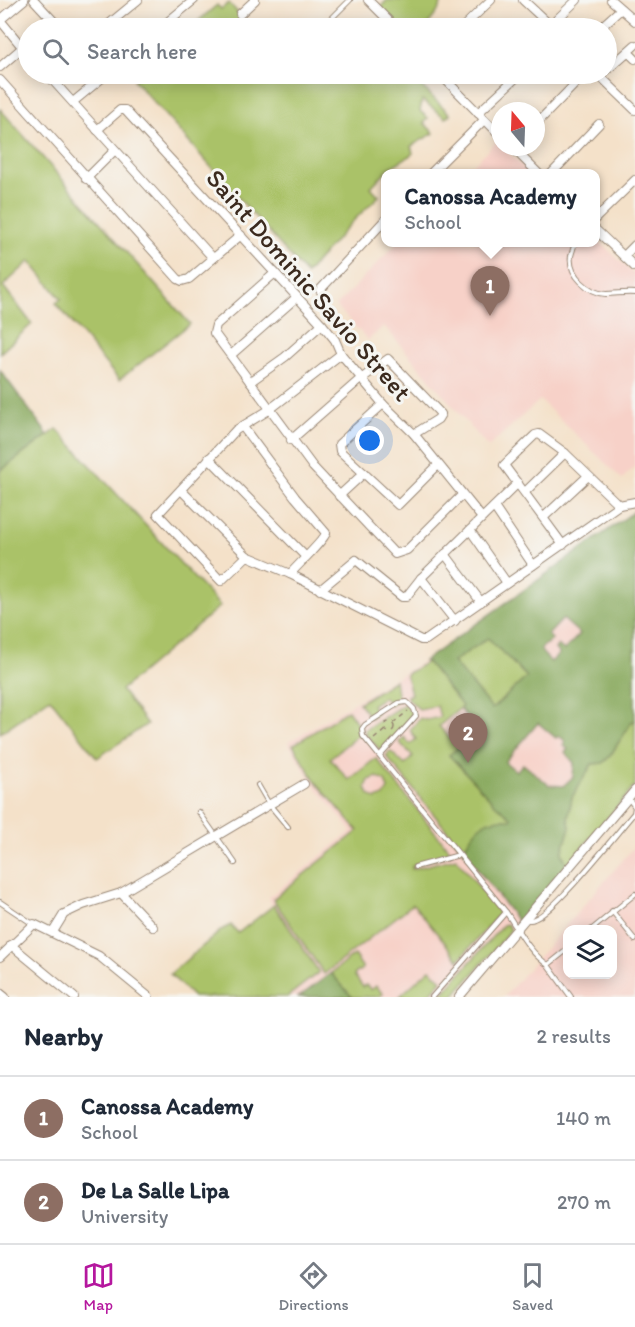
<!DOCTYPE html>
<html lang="en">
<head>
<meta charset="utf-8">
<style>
  body { margin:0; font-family:Itim,sans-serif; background:#f2f2f3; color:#1f2937 }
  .controls { position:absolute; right:18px; bottom:18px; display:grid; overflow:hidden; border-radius:12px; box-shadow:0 3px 15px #0003 }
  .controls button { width:54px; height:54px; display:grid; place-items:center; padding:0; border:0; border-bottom:2px solid #e0e1e3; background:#fff; color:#1f2937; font:30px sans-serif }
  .compass { position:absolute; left:491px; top:102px; width:54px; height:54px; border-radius:50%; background:#fff; box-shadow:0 3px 15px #0003; rotate:341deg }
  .you { position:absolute; left:370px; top:441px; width:21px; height:21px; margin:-15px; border:4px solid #fff; border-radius:50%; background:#1a73e8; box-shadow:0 0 0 9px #1a73e833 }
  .badge { display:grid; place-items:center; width:39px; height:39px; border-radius:50%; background:#b5179e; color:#fff; font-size:20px; font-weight:700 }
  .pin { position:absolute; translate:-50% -50px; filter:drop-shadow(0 2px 3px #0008) }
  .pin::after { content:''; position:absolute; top:32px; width:21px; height:18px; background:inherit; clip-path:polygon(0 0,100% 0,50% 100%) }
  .popup { position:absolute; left:381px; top:169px; width:219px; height:78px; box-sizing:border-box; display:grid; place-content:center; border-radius:12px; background:#fff; filter:drop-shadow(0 2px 4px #0005); font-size:20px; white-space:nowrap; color:#747a83 }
  .popup b { font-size:22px; color:#1f2937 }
  .popup::after { content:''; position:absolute; left:50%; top:100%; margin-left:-12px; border:12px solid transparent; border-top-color:#fff }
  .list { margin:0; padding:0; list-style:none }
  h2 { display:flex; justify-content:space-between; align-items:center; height:78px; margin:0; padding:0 24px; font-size:26px }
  h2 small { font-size:20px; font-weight:400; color:#747a83 }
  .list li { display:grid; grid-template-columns:39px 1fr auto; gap:18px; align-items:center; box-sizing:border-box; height:84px; padding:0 24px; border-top:2px solid #e0e1e3 }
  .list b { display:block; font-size:22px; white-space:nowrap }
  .list p { margin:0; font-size:20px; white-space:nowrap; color:#747a83 }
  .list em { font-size:20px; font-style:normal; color:#747a83 }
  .icon { flex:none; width:33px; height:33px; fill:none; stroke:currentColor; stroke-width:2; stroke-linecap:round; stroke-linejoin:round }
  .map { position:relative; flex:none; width:635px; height:997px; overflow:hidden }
  .search { position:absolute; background:#fff; box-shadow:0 3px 15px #0003; left:18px; right:18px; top:18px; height:66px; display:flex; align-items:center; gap:15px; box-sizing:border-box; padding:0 21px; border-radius:33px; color:#747a83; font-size:22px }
  .sheet { height:246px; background:#fff }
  nav { display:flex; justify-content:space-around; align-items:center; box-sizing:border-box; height:84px; border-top:2px solid #e0e1e3; background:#fff; font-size:16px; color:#747a83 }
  nav a { display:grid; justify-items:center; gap:3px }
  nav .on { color:#b5179e }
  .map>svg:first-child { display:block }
</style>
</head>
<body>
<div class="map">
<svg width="635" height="997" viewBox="0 0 635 997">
  <rect width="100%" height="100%" fill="#f6f6f2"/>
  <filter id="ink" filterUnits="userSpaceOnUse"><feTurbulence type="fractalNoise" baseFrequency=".0167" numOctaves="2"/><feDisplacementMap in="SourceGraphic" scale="12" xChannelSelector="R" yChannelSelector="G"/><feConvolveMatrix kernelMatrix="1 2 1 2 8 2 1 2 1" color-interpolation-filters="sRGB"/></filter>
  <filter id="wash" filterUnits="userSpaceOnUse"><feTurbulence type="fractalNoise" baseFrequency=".008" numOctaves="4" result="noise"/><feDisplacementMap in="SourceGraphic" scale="24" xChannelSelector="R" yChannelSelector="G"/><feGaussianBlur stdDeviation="1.35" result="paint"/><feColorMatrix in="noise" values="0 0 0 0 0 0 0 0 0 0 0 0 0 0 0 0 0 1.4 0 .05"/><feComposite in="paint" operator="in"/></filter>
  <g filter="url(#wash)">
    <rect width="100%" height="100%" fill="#f4e1c9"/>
    <g fill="#f7d1c8" fill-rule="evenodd">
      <polygon points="497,141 500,147 502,147 530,173 465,173"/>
      <polygon points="595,237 635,275 635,466 622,479 540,400 488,447 384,326 368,340 336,306 397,243 595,242"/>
      <polygon points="635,511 635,786 453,997 352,997 331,973 299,997 193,997 170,974 223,929 231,925 238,933 272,905 269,897 352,831 313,784 288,742 424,661"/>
      <path d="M635,846V997H504L538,958ZM568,930H612V974H568Z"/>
    </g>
    <g fill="#aac268" stroke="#727643" stroke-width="1.5" fill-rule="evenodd">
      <path d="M387,0H438L441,4C440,13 430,19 426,28H400L380,8Z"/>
      <polygon points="229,3 252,28 190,28 217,5 221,9"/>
      <polygon points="140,74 419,74 414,79 450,114 446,118 422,100 420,111 428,118 424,123 434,133 411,146 413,153 411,155 389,168 371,187 379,196 350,224 306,274 134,80"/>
      <polygon points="0,109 190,324 119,380 56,303 61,299 30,261 3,286 32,324 0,353"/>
      <polygon points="57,429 220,606 121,690 147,724 97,758 50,698 0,733 0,471"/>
      <polygon points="488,638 527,677 492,709 453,662"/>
      <path d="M427,662L463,706L439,726L458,748L449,755L495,804L511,817V820C489,816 473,832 463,850L386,756L390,751L405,765L413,756L399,742L404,737L410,744L416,739L410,730L420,718L427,720L440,717L437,706L419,709L407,698V696L411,694L406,674Z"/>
      <polygon points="395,680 398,700 390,705 384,697 372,705 377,713 370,718 359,703"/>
      <polygon points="404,704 412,712 412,718 382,750 380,750 365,734 365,730"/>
      <path d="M348,710L359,726L358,735L330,758L349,780L376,758L452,853L412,866V869L456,858L500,913L459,960L413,904L324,974L273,899L358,831L316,782L293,745ZM377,777L385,781L388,789L384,796L376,799L369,795L366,787L369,780Z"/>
      <polygon points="635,720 635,786 567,865 562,853 570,827 568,818 572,797 592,764 603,763 610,756 631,723"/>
      <polygon points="274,905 319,972 287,997 193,997 170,974 223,929 231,925 238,933"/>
      <polygon points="507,924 511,930 453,997 439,997 503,925"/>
      <polygon points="354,955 363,968 354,975 363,987 366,985 371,990 376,986 383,994 378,997 352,997 331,973"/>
      <polygon points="430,969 442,980 427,997 399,997"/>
    </g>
    <g fill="#87a85c" stroke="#61693d" stroke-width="1.5" fill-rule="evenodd">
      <polygon points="0,370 48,435 0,471"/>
      <path d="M635,511V720L631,723L610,756L603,763L592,764L572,797L568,818L570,827L562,853L567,865L518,922L463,850C477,825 482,818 511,819V817L495,804L449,755L458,748L463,754L483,736L460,709L462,706L427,662L424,661ZM563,619L580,634L564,650L558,645L555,649L559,654L551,662C535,646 540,651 552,639L548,635ZM488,638L527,677L492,709L453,662ZM538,723L556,738L559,736L565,741L563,745L568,749L565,752L574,763L573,777L563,786L549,785L523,764L516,771L505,762Z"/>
      <polygon points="331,973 352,997 296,997 299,997"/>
    </g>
  </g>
  <g filter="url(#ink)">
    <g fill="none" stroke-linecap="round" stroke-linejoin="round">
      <defs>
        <g id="service">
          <polyline points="328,22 350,0"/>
          <path d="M575,242C574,247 572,252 571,256C568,275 589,293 606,294C616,294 625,292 635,293"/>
          <path d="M380,756L416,716L414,709L407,702L399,703L365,725L362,729L363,736L506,912C519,931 529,952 548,965"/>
          <polyline points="258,785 269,804 288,827"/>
          <polyline points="199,812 235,863"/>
          <polyline points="415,867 459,855"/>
          <polyline points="0,902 33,924"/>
          <polyline points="612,911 635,940"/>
          <path d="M525,919C530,920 530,921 534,919C555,912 616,834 634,813L635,807L629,799"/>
          <polyline points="591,930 635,894"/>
          <polyline points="568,949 548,965 571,997"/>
          <polyline points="432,997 506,912"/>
        </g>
        <g id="minor">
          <polyline points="34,0 60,28"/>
          <polyline points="368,0 396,28"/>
          <polyline points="523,0 553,28"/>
          <polyline points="611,0 635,21"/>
          <polyline points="240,14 255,0"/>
          <polyline points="0,20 28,54"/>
          <polyline points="0,20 24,0"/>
          <polyline points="550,26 577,0"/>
          <polyline points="104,28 138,0"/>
          <polyline points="160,28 194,0"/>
          <polyline points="462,28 491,0"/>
          <polyline points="600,28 621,9"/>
          <polyline points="628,52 635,59"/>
          <polyline points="0,67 23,47"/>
          <polyline points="606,71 635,45"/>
          <polyline points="47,74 213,258"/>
          <polyline points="440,74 500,135"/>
          <polyline points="598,74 635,110"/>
          <polyline points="0,80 178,279 182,281 189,279 241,235"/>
          <polyline points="73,102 107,74"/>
          <polyline points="478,113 520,74"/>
          <polyline points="536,124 577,82"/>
          <polyline points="97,130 120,110 125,110 322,324 335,340 341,354 383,404 414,434 482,518"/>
          <polyline points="512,147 539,174"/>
          <polyline points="430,174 484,120"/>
          <polyline points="551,174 599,124"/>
          <polyline points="86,179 115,150"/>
          <polyline points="595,219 635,180"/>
          <polyline points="595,229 635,267"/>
          <polyline points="624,256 635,245"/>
          <polyline points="275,273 216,325 214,333 313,467 395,554 407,550 462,495"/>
          <polyline points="320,290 385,220"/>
          <polyline points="341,354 269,410 236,430 158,514 221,581 247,556 290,574 421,640 426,640 619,505 635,502"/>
          <polyline points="231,355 297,297"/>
          <polyline points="250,382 285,357 322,324"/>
          <polyline points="383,404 339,444 340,451 398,505 438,465"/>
          <path d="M243,427L295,497L326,533C325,539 297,566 290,574"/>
          <polyline points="291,440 357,382 388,359 441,414 438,419 414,434"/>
          <polyline points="209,458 305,556"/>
          <polyline points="181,490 247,556"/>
          <polyline points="525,492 565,453"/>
          <polyline points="339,496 364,473"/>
          <polyline points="494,507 533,565"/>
          <polyline points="544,517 588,476"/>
          <polyline points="470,530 507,583"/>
          <polyline points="563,545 504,465 535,435 539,434 565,453 619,505"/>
          <polyline points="445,554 481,602"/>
          <polyline points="421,578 455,621"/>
          <polyline points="320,590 356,560 402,597 406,597 421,578 518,483"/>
          <polyline points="121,893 153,927"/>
          <polyline points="53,932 64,914 83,905 121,893 304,784"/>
          <polyline points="11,945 74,997"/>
          <polyline points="0,957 34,924 99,956 149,997"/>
          <polyline points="0,993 5,997"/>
          <polyline points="459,997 635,790"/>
        </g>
      </defs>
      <use href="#service" stroke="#988674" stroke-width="6"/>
      <use href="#minor" stroke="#988674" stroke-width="10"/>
      <g stroke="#988674" stroke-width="1.5" stroke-dasharray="4.5 4.5" stroke-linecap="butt">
        <circle cx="389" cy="727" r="5"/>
        <polyline points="393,723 408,711"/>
        <polyline points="374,739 385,730"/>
      </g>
      <use href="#service" stroke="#fff" stroke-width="4"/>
      <use href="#minor" stroke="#fff" stroke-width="8"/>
    </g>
  </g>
  <g text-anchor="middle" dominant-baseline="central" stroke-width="6" stroke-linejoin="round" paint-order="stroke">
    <g font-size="26" fill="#3b2a1e" stroke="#f6f6f2">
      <text transform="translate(309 285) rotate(49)">Saint Dominic Savio Street</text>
    </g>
  </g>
</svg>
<div class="controls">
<button><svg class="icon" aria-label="layers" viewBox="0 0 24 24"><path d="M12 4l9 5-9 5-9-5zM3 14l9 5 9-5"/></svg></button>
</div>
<svg class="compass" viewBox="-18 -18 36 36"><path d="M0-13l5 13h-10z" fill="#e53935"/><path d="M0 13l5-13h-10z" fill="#747a83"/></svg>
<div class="you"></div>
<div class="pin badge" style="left:490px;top:316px;background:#8d6e63">1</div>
<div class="popup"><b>Canossa Academy</b>School</div>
<div class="pin badge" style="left:468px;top:763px;background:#8d6e63">2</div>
<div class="search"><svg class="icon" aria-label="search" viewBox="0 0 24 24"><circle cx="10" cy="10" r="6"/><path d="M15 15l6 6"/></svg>Search here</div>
</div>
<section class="sheet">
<h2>Nearby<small>2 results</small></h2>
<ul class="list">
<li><span class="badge" style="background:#8d6e63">1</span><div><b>Canossa Academy</b><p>School</p></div><em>140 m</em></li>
<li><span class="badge" style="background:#8d6e63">2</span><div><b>De La Salle Lipa</b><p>University</p></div><em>270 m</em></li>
</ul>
</section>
<nav>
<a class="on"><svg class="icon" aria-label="map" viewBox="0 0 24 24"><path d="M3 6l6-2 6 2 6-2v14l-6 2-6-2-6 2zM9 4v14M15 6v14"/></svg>Map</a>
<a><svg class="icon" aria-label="directions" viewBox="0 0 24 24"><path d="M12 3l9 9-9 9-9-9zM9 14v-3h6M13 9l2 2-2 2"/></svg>Directions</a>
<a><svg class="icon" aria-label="saved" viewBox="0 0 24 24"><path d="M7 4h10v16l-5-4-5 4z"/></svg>Saved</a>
</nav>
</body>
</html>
